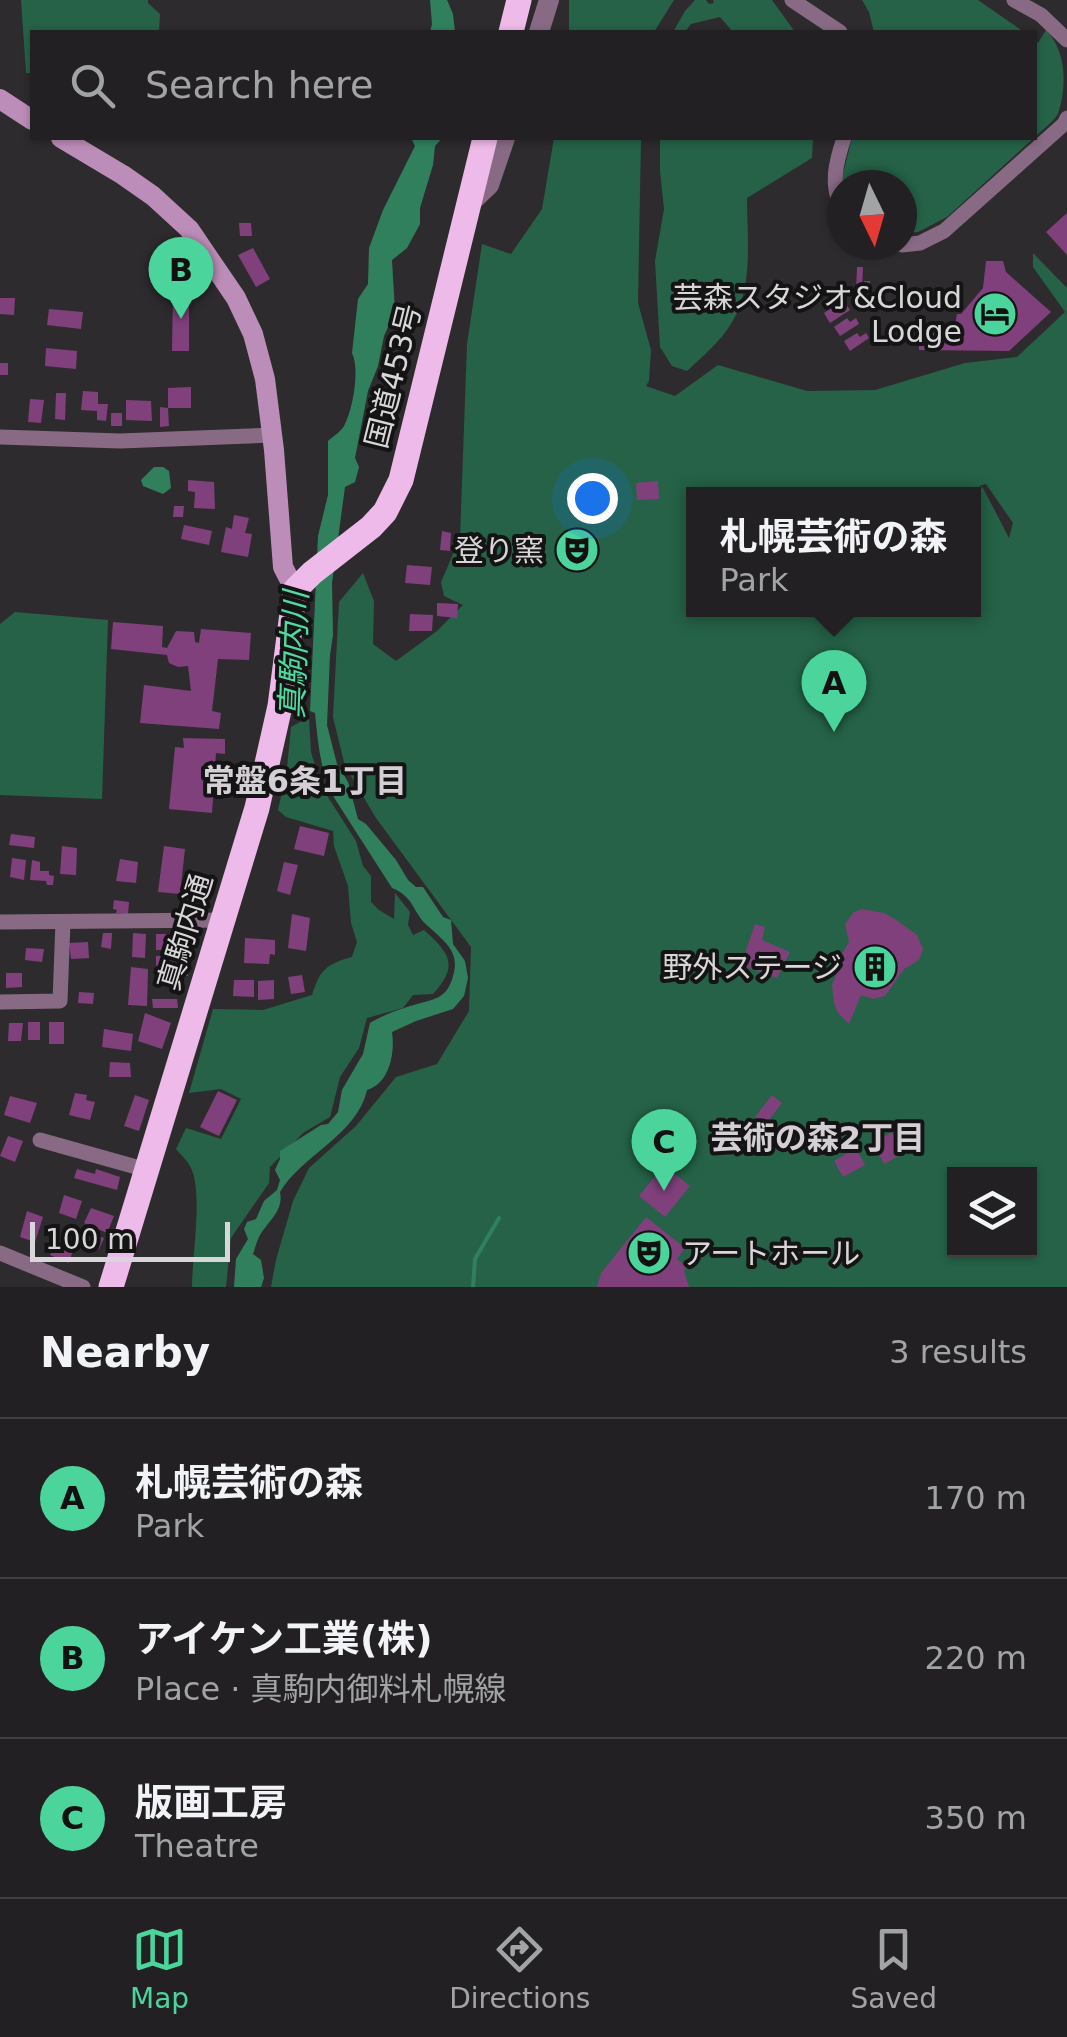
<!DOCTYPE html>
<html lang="en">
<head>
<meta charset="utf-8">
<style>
  body { margin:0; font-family:"DejaVu Sans","Noto Sans JP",sans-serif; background:#2a282a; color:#f1f3f6 }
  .controls { position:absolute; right:30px; bottom:30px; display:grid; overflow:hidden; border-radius:0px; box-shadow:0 2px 8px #0004 }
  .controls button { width:90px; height:90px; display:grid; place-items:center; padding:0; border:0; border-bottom:2px solid #3f3e40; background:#222022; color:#f1f3f6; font:50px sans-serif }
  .compass { position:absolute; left:827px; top:170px; width:90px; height:90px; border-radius:50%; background:#222022; box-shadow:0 2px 8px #0004; rotate:175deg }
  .scale { position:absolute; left:30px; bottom:25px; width:200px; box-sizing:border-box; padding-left:10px; border:5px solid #d8d6d8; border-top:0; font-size:28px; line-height:35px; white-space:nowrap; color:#d8d6d8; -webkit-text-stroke:8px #151415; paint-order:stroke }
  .you { position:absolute; left:592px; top:498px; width:35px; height:35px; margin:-25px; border:8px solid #fff; border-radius:50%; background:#1a73e8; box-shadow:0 0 0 15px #1a73e833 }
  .badge { display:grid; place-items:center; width:65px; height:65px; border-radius:50%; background:#4bd49b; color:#111; font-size:32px; font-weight:700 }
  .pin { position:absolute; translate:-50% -82px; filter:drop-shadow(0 2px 5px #0008) }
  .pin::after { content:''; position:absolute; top:52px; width:35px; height:30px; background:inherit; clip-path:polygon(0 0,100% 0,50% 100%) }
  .popup { position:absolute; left:686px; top:487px; width:295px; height:130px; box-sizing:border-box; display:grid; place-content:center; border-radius:0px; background:#222022; filter:drop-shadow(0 2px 8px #0005); font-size:32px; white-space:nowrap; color:#a2a3a5 }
  .popup b { font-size:38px; color:#f1f3f6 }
  .popup::after { content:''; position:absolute; left:50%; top:100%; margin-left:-20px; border:20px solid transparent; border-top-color:#222022 }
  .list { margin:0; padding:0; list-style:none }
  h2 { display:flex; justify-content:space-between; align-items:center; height:130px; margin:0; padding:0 40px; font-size:42px }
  h2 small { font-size:32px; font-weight:400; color:#a2a3a5 }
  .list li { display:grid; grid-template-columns:65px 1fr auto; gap:30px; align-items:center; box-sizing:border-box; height:160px; padding:0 40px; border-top:2px solid #3f3e40 }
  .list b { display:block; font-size:38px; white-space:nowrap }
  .list p { margin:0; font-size:32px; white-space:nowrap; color:#a2a3a5 }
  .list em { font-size:32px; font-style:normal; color:#a2a3a5 }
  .icon { flex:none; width:55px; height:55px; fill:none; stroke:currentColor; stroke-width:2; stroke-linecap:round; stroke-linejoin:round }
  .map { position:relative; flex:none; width:1067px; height:1287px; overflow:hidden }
  .search { position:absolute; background:#222022; box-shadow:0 2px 8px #0004; left:30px; right:30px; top:30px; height:110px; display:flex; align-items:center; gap:25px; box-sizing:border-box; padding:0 35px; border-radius:0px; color:#a2a3a5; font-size:38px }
  .sheet { height:610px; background:#222022 }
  nav { display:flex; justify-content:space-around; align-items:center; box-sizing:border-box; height:140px; border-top:2px solid #3f3e40; background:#222022; font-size:28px; color:#a2a3a5 }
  nav a { display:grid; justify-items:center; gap:5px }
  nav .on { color:#4bd49b }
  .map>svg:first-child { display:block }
</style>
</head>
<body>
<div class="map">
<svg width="1067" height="1287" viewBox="0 0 1067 1287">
  <rect width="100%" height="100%" fill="#2e2b2e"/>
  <g fill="#256247" fill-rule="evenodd">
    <polygon points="21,0 148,0 148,3 160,14 159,32 32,32 32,73 26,73"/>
    <polygon points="569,0 674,0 654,32 569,32"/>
    <polygon points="695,0 706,0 709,4 714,3 713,0 772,0 795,32 733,32 720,17 691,24 685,32 673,32 685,11"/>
    <polygon points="862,0 978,0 1024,32 874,32 869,12"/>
    <path d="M1046,30C1067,52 1067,87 1058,114C1052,123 1042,130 1035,137V40L1038,43Z"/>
    <path d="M554,138H641L638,303L651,350L649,381L646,386L675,396L718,365L807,391L875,390L965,363L1017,357L1065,312L1033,267V253L1067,288V1287H271L276,1260L293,1201L309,1168L356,1126L396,1077L437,1064L469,1011L471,947L376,818L345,766L333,717L339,602L363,573L374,601L373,644L396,661L437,631L463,605L444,596L441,582L460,538L467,344L482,244L511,254L542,209ZM986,484L1013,523L1009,538L983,488L979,486ZM694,494H974V610H694ZM954,1174H1030V1250H954Z"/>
    <path d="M660,138H813L812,158L747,198C747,240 754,287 731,324C720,342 702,357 687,371L672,366L660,347L655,261L664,209L660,171Z"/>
    <polygon points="852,138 1034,138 947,217 918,232 902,233 902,185 842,185 842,178"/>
    <polygon points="15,612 108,620 102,799 0,795 0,624"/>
    <path d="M309,717L311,752L321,786L356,841L363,866L371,876V902L379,910L394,919L395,893L410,912L408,925L413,935L424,930C450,953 459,966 433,994L413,995L403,1008L367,1018L359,1048L340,1077L330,1117L303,1133L270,1167L269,1183L231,1238L226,1287H192C192,1258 203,1192 191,1168C188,1161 181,1155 176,1149L186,1128L221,1139L241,1099L221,1089L189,1093L213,1009L263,1010L312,995C320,970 326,964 352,957L357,942L351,923L348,886L334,846L333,831L286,817L278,810L287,768L291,727Z"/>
  </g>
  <g fill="#30805e">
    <polygon points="430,0 447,0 453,14 455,32 430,32 432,24"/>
    <path d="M411,138H442L435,146L433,165L420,208V224L407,248L392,260L395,311L384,336L378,366L368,391L355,458L359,467L355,482L345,487L332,583L333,635L330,655L327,725L337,764L348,782L358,819L366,824L396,860L408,880L416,887H423L443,917L451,920L453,944L465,961L468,978L464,996L453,1009L416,1021L392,1032C395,1053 390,1083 367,1090C357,1135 302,1155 280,1192C284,1212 267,1222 259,1237C256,1243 255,1249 253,1254L261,1260L264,1278L261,1287H234L236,1259L248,1239L244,1229L247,1222L256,1219L264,1201L277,1190L280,1180L275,1170L280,1159V1151L321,1125L328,1124L338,1112L342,1090L363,1054L370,1023C381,1016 402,1008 414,1005C437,998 448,999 454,972C459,951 443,940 429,927C412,913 415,897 392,888L335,799C320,772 318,743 315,713L310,711L318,536L328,495V441C335,435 342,431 345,424C353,408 360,369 352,353L358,299L368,284L369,248L383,210L415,146Z"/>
    <polygon points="154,467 163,467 169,471 171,488 163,494 143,486 141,480"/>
  </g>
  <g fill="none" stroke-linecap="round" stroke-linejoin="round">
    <polyline stroke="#30805e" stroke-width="4" points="473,1287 475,1259 499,1218"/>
  </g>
  <g fill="#80407c">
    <polygon points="1067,213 1067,255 1046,232"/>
    <polygon points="239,223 251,223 252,236 240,236"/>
    <polygon points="253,248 270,279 256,287 238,255"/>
    <polygon points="186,261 186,281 168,282 168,262"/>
    <polygon points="986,261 1003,261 1006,272 1051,312 1009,351 919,350 919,340 915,336 927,327 932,333 948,334 947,326 955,325 957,314 961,314 983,288"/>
    <polygon points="857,267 863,267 862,291 856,291"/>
    <polygon points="864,281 870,281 869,305 863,305"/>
    <polygon points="173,286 189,286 189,351 172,351"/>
    <polygon points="0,298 15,298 14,315 0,314"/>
    <polygon points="837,304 840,308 846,304 850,310 830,323 824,313"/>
    <polygon points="49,309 83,312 81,329 47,325"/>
    <polygon points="847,318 850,322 856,318 859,324 840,336 834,327"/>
    <polygon points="857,333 860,337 866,333 869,338 850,351 844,341"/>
    <polygon points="46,348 77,351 76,369 45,366"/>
    <rect x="0" y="363" width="8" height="12"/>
    <polygon points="191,387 191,408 168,408 168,388"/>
    <polygon points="83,391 98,392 98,404 108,404 106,421 97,420 97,411 81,410"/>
    <polygon points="56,393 66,393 65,420 55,419"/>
    <polygon points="30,399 44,400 41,423 28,422"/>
    <polygon points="126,400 151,401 152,421 126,420"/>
    <polygon points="160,407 168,408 169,426 160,427"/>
    <rect x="111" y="413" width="11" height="13"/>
    <polygon points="188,480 214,482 215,509 194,508 195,492 188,491"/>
    <polygon points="658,481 659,499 637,500 636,483"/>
    <polygon points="174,506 184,506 183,517 173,517"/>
    <polygon points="234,515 249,518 245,533 252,534 248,557 221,552 226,527 232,529"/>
    <polygon points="184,525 212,531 209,545 181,539"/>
    <polygon points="579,527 597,547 590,553 594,557 577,574 561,557 564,554 558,547"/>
    <polygon points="442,531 451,533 450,551 440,550"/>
    <polygon points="407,565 432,567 430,585 405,583"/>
    <polygon points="437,603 458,604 457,618 437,616"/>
    <polygon points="410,614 433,615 432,631 409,631"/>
    <polygon points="113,622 163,626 162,647 167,648 176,631 194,632 195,642 199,643 201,629 251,633 249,660 218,659 212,711 221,713 219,729 140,723 144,685 191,691 188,666 178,667 169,663 167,655 111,649"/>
    <polygon points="183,738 225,739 225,754 216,753 212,813 169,809 175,747 184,748"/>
    <polygon points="300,826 329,833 324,856 294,849"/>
    <polygon points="11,834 35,837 34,848 9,845"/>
    <polygon points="62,846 77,848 76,875 60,874"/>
    <polygon points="164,846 185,849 180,894 158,892"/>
    <polygon points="12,858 26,860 24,880 10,877"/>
    <polygon points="120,859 138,862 136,883 116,881"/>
    <polygon points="32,860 40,862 40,871 49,871 49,875 54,876 53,885 47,885 46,881 30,880"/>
    <polygon points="284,862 298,865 290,895 277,891"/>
    <polygon points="190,885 209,890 203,909 196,906 196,909 184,905"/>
    <polygon points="114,900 129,902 128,914 116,913 117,910 113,909"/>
    <polygon points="862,909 884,913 895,919 917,935 923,949 919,960 904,969 885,996 873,999 861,995 849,1024 838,1013 834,1003 832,985 840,966 837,962 849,942 845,924 854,912"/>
    <polygon points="292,914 310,918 306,951 288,948"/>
    <polygon points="755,924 765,927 762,940 790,952 777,978 741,965"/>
    <polygon points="103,933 112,933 111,949 101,947"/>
    <polygon points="133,933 146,934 145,958 132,957"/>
    <polygon points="156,934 182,934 183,951 156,950"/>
    <polygon points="245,938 275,940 275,955 270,954 269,964 244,963"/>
    <polygon points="88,942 89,958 71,959 69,943"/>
    <polygon points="26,948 44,949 42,962 25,960"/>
    <polygon points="188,955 188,976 156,976 156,956"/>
    <polygon points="131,967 148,969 147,1006 128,1005"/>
    <polygon points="6,973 22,973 22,987 6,988"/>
    <polygon points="302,975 305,992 291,994 288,977"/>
    <polygon points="234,980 254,980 254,997 233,996"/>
    <polygon points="274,980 274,999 258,1000 258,981"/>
    <polygon points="79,992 94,993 93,1004 78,1003"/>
    <polygon points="152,999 177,999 178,1008 153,1008"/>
    <polygon points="145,1013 171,1023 162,1049 138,1041"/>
    <rect x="28" y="1022" width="12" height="18"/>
    <rect x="49" y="1022" width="15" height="22"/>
    <polygon points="9,1023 23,1023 21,1041 8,1041"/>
    <polygon points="104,1029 133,1034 131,1051 102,1047"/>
    <polygon points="110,1062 130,1063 131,1077 109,1077"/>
    <polygon points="218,1091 237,1100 219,1136 200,1127"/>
    <polygon points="75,1093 87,1095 86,1100 95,1102 90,1120 69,1115"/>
    <polygon points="135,1095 149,1100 139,1131 124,1126"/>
    <polygon points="772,1095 782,1103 765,1125 755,1117"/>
    <polygon points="10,1096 37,1103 30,1123 4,1115"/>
    <polygon points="892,1132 904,1153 884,1164 873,1143"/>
    <polygon points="8,1136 23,1141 15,1162 0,1156"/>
    <polygon points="856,1148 865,1165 843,1177 834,1161"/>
    <polygon points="664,1165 690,1186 665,1217 639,1196"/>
    <polygon points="77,1169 95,1174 96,1169 120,1177 117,1190 74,1178"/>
    <polygon points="64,1195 82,1201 76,1219 59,1213"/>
    <polygon points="91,1208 114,1216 107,1233 84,1223"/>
    <polygon points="27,1211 43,1217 35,1242 20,1237"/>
    <polygon points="646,1217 685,1248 677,1259 687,1267 684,1271 689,1287 597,1287 601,1273"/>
    <polygon points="79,1230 104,1238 99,1249 85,1243 83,1246 74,1244"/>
    <polygon points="56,1243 73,1250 69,1263 50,1255"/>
  </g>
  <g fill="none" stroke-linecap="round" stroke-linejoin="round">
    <g stroke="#886a85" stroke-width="15">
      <polyline points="792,0 840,32"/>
      <polyline points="1014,0 1041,15 1067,40"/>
      <path d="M842,209C830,184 836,162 844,138"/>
      <polyline points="902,245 920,243 944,231 1064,124 1067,118"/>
      <polyline points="0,437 120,441 272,435"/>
      <polyline points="0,922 223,920"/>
      <polyline points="0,1002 60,1001 63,922"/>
      <polyline points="40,1140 147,1170"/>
      <polyline points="0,1253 83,1287"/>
    </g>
    <g stroke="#886a85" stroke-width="20">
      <polyline points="539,32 549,0"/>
      <polyline points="469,204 489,185 505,138"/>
    </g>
    <g stroke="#bc8db8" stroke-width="20">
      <polyline points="0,99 32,120"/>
      <polyline points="61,138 123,175 153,196 189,229 236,298 253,334 265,379 274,450 283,567 295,590"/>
    </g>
    <g stroke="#eebaea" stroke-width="25">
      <polyline points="511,32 519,0"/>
      <polyline points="111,1287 257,808 280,706 295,590 312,573 371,527 385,512 401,480 485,138"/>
    </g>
  </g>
  <defs>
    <symbol id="hotel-disc" viewBox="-11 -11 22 22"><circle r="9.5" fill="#4bd49b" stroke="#151415"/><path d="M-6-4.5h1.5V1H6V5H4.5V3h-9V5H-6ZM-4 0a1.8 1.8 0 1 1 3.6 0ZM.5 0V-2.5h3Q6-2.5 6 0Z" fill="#111"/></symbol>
    <symbol id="theatre-disc" viewBox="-11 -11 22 22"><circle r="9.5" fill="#4bd49b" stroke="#151415"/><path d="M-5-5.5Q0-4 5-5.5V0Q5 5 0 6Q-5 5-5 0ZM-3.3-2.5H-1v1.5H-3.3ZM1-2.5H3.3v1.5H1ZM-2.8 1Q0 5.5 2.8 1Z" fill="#111"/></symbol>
    <symbol id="building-disc" viewBox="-11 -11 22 22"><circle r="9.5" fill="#4bd49b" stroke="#151415"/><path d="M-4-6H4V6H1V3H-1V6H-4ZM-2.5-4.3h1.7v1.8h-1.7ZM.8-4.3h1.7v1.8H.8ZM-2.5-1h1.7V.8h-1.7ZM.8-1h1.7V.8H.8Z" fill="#111"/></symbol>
  </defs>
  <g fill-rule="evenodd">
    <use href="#hotel-disc" x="970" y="289" width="50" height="50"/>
    <use href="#theatre-disc" x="552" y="525" width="50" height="50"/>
    <use href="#building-disc" x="850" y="942" width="50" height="50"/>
    <use href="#theatre-disc" x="624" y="1228" width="50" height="50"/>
  </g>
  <g text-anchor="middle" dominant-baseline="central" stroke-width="8" stroke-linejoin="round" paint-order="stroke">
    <g font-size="30" fill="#d8d6d8" stroke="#151415" text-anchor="end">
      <text x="962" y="297">芸森スタジオ&amp;Cloud<tspan x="962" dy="34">Lodge</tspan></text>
      <text x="544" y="550">登り窯</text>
      <text x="842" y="967">野外ステージ</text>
      <text x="682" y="1253" text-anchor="start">アートホール</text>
    </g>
    <g font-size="30" fill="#d8d6d8" stroke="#151415">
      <text transform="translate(393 376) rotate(-76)">国道453号</text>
      <text transform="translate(185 932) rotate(-73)">真駒内通</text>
    </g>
    <g font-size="32" font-style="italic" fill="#4cdba0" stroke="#151415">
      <text transform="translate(294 655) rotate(-88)">真駒内川</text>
    </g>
    <g font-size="32" font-weight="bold" fill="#d4cfd4" stroke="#151415">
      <text x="305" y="781">常盤6条1丁目</text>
      <text x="818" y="1138">芸術の森2丁目</text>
    </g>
  </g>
</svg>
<div class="controls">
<button><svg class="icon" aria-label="layers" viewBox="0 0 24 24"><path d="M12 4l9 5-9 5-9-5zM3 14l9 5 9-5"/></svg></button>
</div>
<svg class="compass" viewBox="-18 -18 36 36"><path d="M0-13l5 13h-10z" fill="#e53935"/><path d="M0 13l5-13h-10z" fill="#a2a3a5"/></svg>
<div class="scale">100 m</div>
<div class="you"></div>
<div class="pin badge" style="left:834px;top:732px">A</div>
<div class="popup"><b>札幌芸術の森</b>Park</div>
<div class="pin badge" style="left:181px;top:319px">B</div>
<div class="pin badge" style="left:664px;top:1191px">C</div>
<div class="search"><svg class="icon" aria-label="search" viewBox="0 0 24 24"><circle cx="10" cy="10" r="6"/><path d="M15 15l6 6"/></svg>Search here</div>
</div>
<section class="sheet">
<h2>Nearby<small>3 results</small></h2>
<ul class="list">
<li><span class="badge">A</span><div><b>札幌芸術の森</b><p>Park</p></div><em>170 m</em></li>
<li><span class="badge">B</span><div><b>アイケン工業(株)</b><p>Place · 真駒内御料札幌線</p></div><em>220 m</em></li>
<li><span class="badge">C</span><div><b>版画工房</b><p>Theatre</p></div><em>350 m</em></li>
</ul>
</section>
<nav>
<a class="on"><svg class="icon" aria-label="map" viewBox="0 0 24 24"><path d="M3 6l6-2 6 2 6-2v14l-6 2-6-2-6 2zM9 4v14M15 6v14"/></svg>Map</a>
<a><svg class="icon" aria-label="directions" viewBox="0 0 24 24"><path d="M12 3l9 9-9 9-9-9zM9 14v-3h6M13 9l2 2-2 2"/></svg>Directions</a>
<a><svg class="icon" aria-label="saved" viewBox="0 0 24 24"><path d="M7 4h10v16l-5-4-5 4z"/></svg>Saved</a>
</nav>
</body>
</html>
